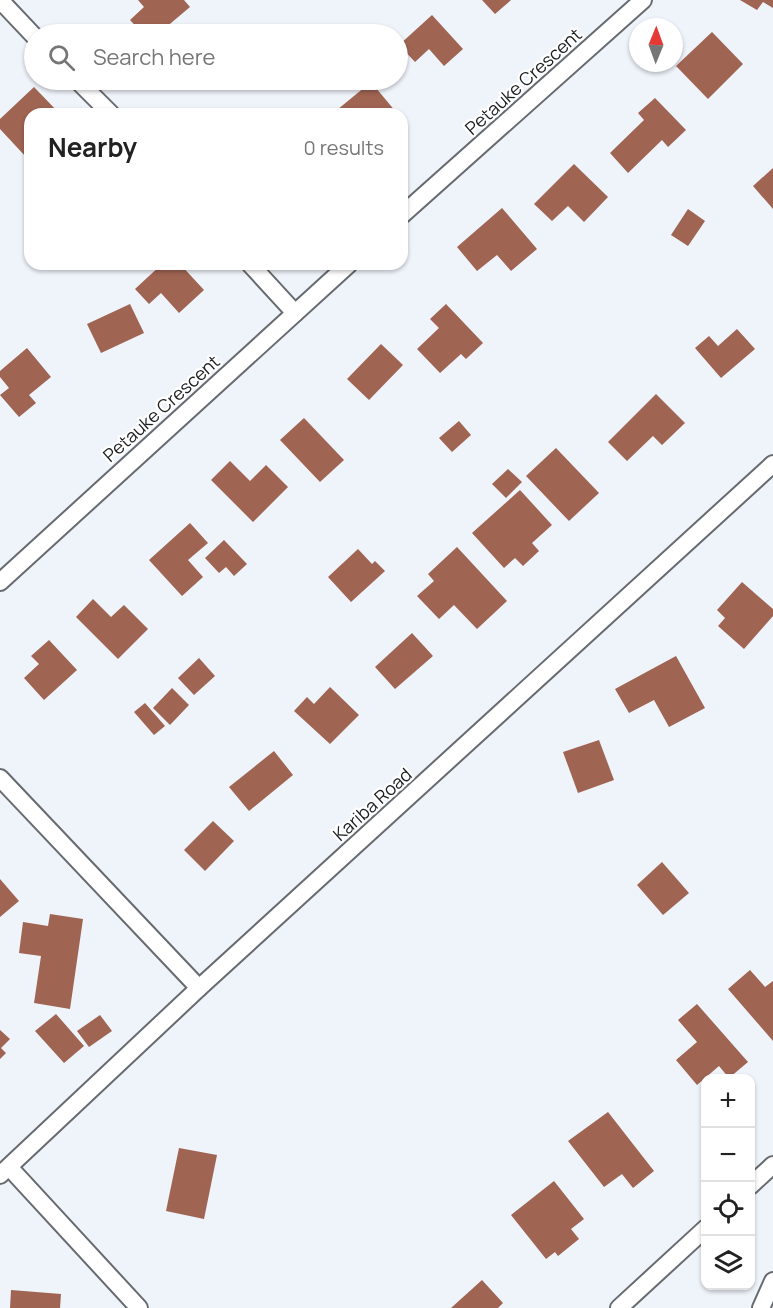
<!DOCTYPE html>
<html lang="en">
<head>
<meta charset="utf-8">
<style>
  body { margin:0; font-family:Manrope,sans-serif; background:#f6f6f6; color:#222 }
  .controls { position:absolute; right:18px; bottom:18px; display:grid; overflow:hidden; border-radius:12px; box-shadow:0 2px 4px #0004 }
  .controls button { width:54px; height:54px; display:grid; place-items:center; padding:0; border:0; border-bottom:2px solid #e0e0e0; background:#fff; color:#222; font:30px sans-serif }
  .compass { position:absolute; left:629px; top:18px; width:54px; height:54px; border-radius:50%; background:#fff; box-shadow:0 2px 4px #0004; rotate:1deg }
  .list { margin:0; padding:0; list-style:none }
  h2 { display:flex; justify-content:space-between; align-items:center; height:78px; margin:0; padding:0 24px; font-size:26px }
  h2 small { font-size:20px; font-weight:400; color:#767676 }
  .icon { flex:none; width:33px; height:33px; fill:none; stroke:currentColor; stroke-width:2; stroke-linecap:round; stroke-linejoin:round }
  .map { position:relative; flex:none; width:773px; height:1308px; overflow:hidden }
  .search { position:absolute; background:#fff; box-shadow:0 2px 4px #0004; left:24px; top:24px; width:384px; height:66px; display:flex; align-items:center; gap:15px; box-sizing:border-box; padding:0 21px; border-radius:33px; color:#767676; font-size:22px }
  .panel { position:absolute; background:#fff; box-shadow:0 2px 4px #0004; left:24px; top:108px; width:384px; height:162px; border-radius:18px }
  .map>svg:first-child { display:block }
</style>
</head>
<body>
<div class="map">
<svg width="773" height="1308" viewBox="0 0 773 1308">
  <rect width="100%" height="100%" fill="#eff3fa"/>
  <g fill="#9f6452">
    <polygon points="138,0 184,0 190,7 158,34 143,34 130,20 144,7"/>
    <polygon points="482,0 511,0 495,14"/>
    <polygon points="740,0 773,0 773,8 763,2 757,10"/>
    <polygon points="432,15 463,49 444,66 429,49 415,62 399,45"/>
    <polygon points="712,32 743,64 708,99 676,66"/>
    <polygon points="371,82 396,112 393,114 332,114"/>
    <polygon points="34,87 60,114 30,114 30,153 26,157 0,129 0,119"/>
    <polygon points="655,98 686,130 668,147 662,140 628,173 610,153 644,120 638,113"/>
    <polygon points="574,164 608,197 584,222 568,206 552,221 534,204"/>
    <polygon points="773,168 773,209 753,186"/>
    <polygon points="502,208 537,249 511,271 497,255 477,271 457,247"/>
    <polygon points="688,209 705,221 688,246 671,235"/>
    <polygon points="162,264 180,264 204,290 179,313 161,293 149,304 135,289"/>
    <polygon points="130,304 144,333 101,353 87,324"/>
    <polygon points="446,304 483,343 466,359 461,354 440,373 417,349 439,328 430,319"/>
    <polygon points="737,329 755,349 721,378 695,348 709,336 718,346"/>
    <polygon points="381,344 403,365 369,400 347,379"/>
    <polygon points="27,348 51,377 29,395 36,403 19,417 0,395 9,388 0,377 0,371"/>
    <polygon points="656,394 685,423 662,445 653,436 627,461 608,442"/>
    <polygon points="304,418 344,460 320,482 280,440"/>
    <polygon points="459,421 471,435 452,452 439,438"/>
    <polygon points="556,448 599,493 569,521 526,476"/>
    <polygon points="230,461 250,481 266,465 288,487 253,522 211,480"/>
    <polygon points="508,469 522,482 506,498 492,484"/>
    <polygon points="520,490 552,525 532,543 539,551 523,566 515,558 504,568 472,533"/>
    <polygon points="190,523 208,543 188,560 203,577 182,596 149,560"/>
    <polygon points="224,540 247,564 234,576 226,567 219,573 205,558"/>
    <polygon points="457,547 507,601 477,629 454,605 439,619 417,596 434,581 428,574"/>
    <polygon points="358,549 372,564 375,561 385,571 351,602 328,577"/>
    <polygon points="742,582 773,609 773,616 744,649 718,626 725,618 717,610"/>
    <polygon points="93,599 111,617 124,605 148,629 118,659 76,617"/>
    <polygon points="412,633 433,656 395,689 375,667"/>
    <polygon points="49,640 77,670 44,700 24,678 39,664 31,656"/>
    <polygon points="676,656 705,708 669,727 654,700 629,713 615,689"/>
    <polygon points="199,658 215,676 194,695 178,678"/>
    <polygon points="330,687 359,715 330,744 294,711 307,697 314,704"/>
    <polygon points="172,688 189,705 170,725 153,708"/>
    <polygon points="145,703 165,726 154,735 134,712"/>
    <polygon points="599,740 614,780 578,793 563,752"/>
    <polygon points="274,751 293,775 249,811 229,787"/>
    <polygon points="213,821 234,841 205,871 184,850"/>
    <polygon points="662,862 689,893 663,915 637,885"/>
    <polygon points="0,879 19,901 0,917"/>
    <polygon points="50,914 83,919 70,1009 34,1003 41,956 19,953 23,922 48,926"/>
    <polygon points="750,970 765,987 773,981 773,1041 728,989"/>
    <polygon points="697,1004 748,1062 729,1078 719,1066 697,1085 676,1060 697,1042 678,1020"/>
    <polygon points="56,1014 84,1046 64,1063 35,1031"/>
    <polygon points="100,1015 112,1031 89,1047 77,1031"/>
    <polygon points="0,1030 10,1039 1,1048 6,1053 0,1059"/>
    <polygon points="608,1112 654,1171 633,1188 622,1174 604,1187 568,1141"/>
    <polygon points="179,1148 217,1155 204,1219 166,1211"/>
    <polygon points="554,1181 584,1219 571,1229 579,1239 558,1256 555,1252 546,1259 511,1215"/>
    <polygon points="482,1280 503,1303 498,1308 451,1308"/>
    <polygon points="11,1290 61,1294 60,1308 10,1308"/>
  </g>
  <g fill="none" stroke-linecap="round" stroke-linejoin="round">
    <defs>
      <g id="minor">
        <polyline points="0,0 34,36"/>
        <polyline points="77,80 111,114"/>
        <polyline points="402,215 643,0"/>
        <polyline points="250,264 295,313"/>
        <polyline points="0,582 349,264"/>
        <polyline points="0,778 199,988"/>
        <polyline points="9,1167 139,1308"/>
        <polyline points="0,1175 199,988 773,464"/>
        <polyline points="750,1186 773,1165"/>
        <polyline points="619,1308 706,1228"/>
        <polyline points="761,1308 773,1281"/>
      </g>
    </defs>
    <use href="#minor" stroke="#676b70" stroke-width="20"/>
    <use href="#minor" stroke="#fff" stroke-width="16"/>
  </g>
  <g text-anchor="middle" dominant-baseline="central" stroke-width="4.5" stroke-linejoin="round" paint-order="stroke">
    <g font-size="18" fill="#1c1d1f" stroke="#fff">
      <text transform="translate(523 81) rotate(-42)">Petauke Crescent</text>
      <text transform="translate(161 408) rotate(-42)">Petauke Crescent</text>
      <text transform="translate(372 804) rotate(-42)">Kariba Road</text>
    </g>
  </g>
</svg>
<div class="controls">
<button>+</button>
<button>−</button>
<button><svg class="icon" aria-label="locate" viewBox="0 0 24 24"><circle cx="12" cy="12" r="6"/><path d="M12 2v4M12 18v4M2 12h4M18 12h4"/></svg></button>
<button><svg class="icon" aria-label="layers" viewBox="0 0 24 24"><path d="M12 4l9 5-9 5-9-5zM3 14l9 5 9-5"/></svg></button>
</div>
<svg class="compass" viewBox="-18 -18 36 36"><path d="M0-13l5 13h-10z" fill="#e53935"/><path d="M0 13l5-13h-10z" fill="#767676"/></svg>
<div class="search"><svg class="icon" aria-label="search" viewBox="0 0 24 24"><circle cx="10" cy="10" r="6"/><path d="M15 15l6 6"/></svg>Search here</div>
<section class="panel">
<h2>Nearby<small>0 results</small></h2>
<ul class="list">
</ul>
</section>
</div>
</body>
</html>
